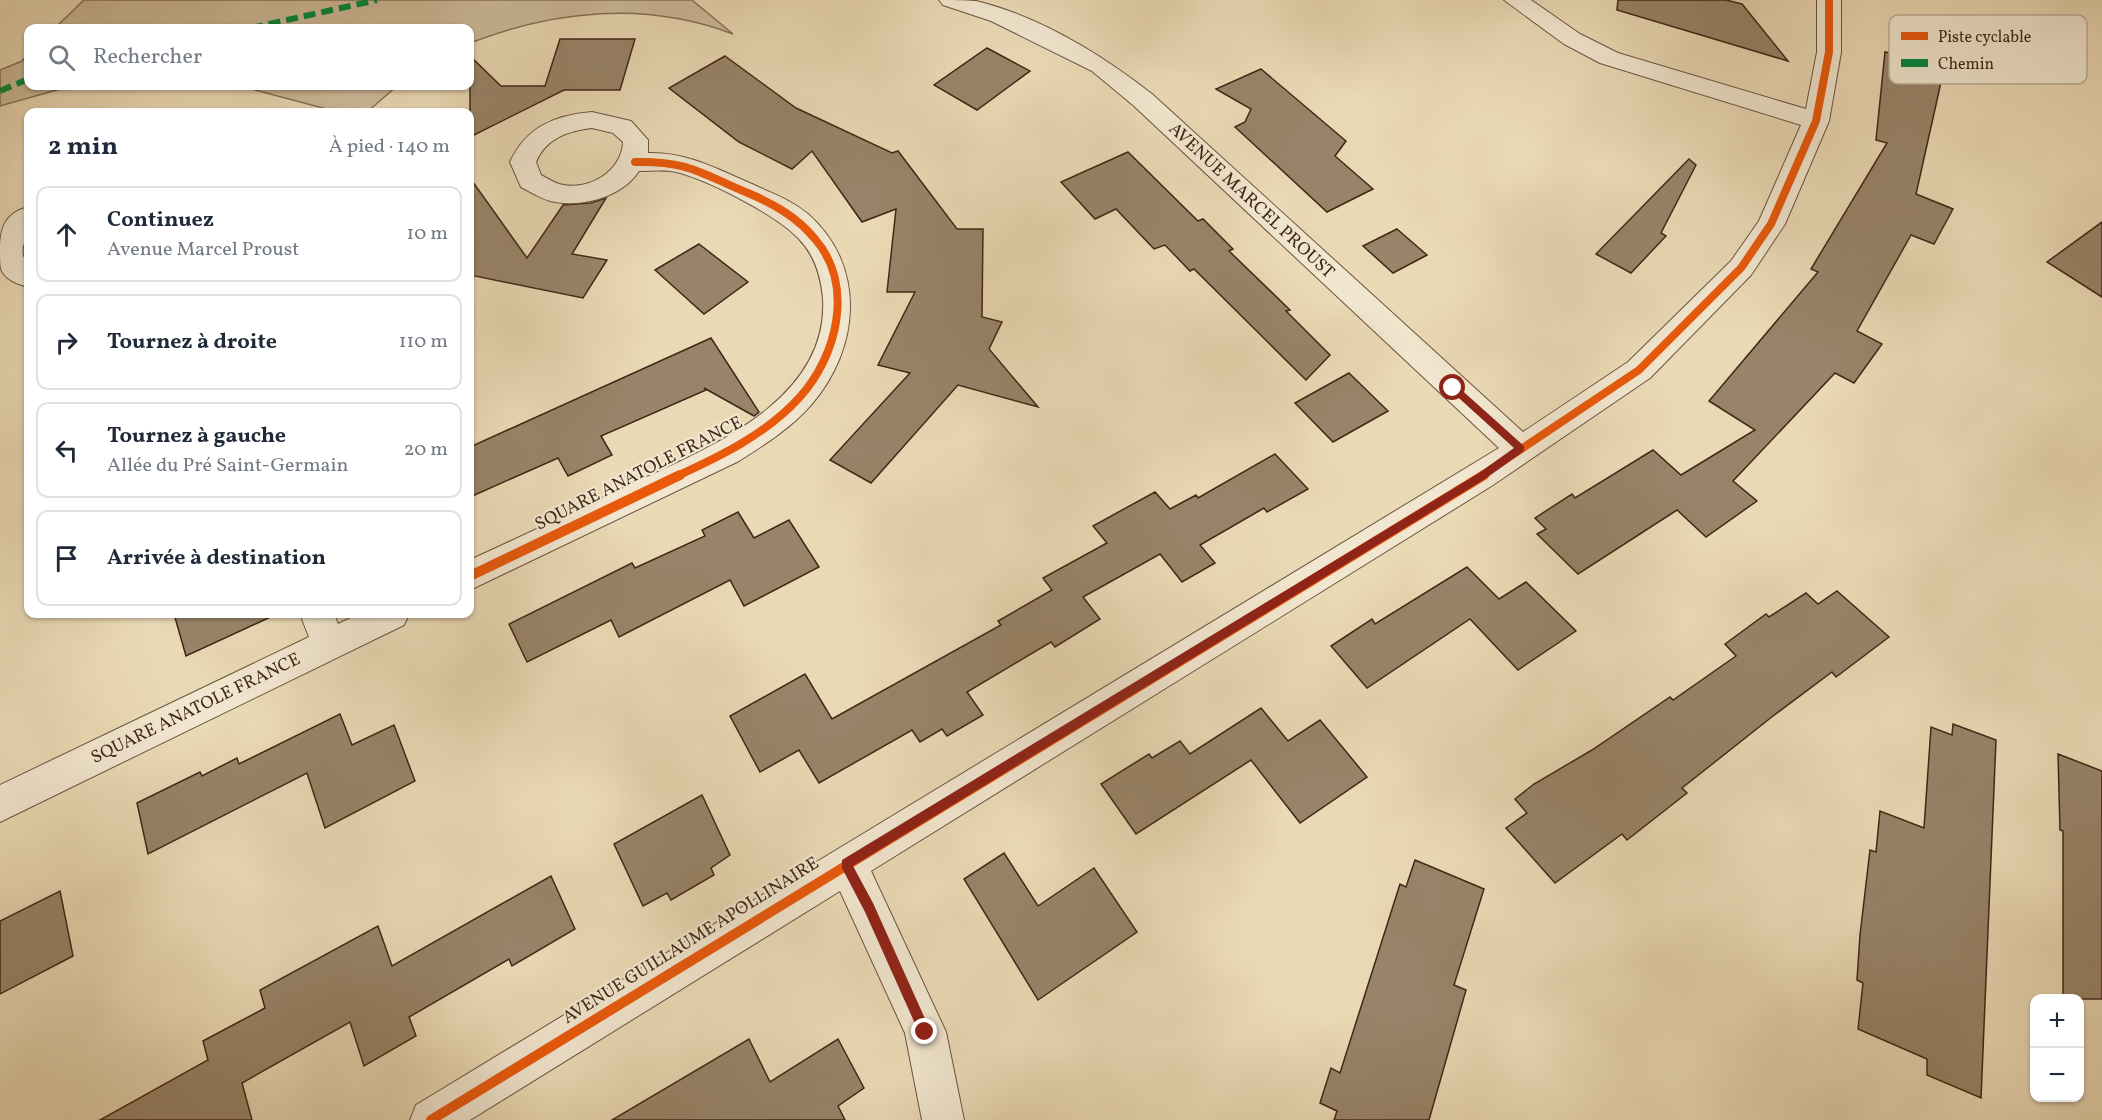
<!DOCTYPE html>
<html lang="fr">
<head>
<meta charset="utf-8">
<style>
  body { margin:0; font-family:Vollkorn,serif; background:#f6f6f7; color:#1f2937 }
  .controls { position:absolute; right:18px; bottom:18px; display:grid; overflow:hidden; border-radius:12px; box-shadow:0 2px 4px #0004 }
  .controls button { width:54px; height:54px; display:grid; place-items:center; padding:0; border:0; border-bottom:2px solid #e0e1e3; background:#fff; color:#1f2937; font:30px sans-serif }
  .stop { position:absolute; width:18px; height:18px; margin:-14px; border:4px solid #8f2418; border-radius:50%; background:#fff }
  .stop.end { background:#8f2418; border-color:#fff; box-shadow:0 2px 6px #0008 }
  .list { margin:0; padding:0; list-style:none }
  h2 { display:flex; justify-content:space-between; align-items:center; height:78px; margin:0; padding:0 24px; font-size:26px }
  h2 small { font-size:20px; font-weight:400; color:#747a83 }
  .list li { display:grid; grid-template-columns:39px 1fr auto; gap:18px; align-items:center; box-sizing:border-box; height:96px; margin:0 12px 12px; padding:0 12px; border:2px solid #e0e1e3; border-radius:12px }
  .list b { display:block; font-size:22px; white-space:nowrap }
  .list p { margin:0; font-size:20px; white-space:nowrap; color:#747a83 }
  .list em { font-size:20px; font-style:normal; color:#747a83 }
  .icon { flex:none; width:33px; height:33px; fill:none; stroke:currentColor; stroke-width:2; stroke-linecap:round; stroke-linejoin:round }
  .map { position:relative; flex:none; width:2102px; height:1120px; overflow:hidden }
  .search { position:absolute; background:#fff; box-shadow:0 2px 4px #0004; left:24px; top:24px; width:450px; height:66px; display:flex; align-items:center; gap:15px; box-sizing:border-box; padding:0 21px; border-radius:12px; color:#747a83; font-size:22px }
  .panel { position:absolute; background:#fff; box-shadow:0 2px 4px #0004; left:24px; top:108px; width:450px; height:510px; border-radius:12px }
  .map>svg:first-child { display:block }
</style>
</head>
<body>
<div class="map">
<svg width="2102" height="1120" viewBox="0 0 2102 1120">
  <rect width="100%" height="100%" fill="#ead9b5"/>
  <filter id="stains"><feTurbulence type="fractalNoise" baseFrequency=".00333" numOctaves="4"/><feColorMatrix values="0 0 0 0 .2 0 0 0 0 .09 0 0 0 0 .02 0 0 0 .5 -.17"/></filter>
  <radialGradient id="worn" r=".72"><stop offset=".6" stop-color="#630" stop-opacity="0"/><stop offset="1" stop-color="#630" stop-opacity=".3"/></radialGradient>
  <g fill="#cdbb9a" stroke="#867158" stroke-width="1.5">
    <path d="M84,0H692L733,34C646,1 555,10 470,43V28H55Z"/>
    <polygon points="28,54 28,86 71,86 0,106 0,70 22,61"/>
    <polygon points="240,86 397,86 367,112 338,112"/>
  </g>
  <g fill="#988469" stroke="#402716" stroke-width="1.5">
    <polygon points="1618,0 1726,0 1742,4 1788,61 1617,10"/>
    <polygon points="560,39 635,39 620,90 564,90 470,137 470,56 501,86 545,86"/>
    <polygon points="1891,40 1929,49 1928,77 1939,57 1946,60 1916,194 1953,209 1934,244 1911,235 1857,331 1882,344 1854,383 1835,373 1733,481 1757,501 1706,537 1677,510 1578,574 1537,534 1546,529 1535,518 1572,494 1575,498 1653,450 1681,475 1755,430 1709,401 1818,272 1811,269 1887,143 1876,140 1885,52 1890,53"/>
    <polygon points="987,48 1030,71 977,110 934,85"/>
    <polygon points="725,56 796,108 892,153 898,151 957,229 983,229 982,317 1002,322 989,349 1038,407 958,385 871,483 830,460 910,373 878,365 915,292 887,292 896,209 862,222 812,151 792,169 739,142 669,88"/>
    <polygon points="1261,69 1346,141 1335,156 1373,189 1327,212 1235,127 1245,122 1251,109 1216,89"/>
    <polygon points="1128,152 1198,221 1203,219 1233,249 1229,251 1290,310 1286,311 1330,355 1306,380 1194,269 1190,271 1165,245 1154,249 1116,209 1095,219 1061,182"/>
    <polygon points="1689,159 1696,165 1661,233 1666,236 1631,273 1596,254"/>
    <polygon points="470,178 527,258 563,205 591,203 606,198 572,254 607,260 583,298 470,275"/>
    <polygon points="2102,222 2102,297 2047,262"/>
    <polygon points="1397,229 1427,255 1393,273 1363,246"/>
    <polygon points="699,244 748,282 704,314 655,270"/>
    <polygon points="711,338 759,412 754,416 704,388 706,390 601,436 612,455 568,476 558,458 470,497 470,447"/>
    <polygon points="1349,373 1388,411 1333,442 1295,403"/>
    <polygon points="1275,454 1308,489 1267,512 1264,508 1200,545 1215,563 1182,582 1160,554 1083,597 1100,619 1055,647 1051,642 967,692 983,715 947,736 942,729 920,742 912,730 819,783 799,750 760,772 730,716 805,674 832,719 1001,625 998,621 1052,590 1043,578 1107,543 1093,526 1155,492 1170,509 1196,495 1198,498"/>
    <polygon points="738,512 754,538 789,520 819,567 744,606 730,580 619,637 611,620 527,662 509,624 632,563 635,568 705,536 702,530"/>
    <polygon points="1467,567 1499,599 1526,582 1576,631 1518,670 1470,619 1367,688 1331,646 1372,619 1375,624"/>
    <polygon points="1837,591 1889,637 1836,677 1832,672 1773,716 1682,788 1687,793 1627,840 1622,834 1555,883 1506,828 1527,813 1515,799 1534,784 1592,750 1670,697 1673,700 1736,656 1725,644 1766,614 1769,617 1806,593 1818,604"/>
    <polygon points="174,614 277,614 186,656"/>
    <polygon points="1261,708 1288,741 1320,720 1367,777 1300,823 1251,760 1136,834 1101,784 1149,754 1152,758 1180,741 1190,754"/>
    <polygon points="340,714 352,745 394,725 415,781 325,828 307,773 148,854 137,803 200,772 202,776 237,758 239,764"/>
    <polygon points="1953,724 1996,740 1981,1098 1927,1075 1927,1059 1858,1029 1863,983 1857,980 1860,935 1870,850 1876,852 1880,811 1924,828 1931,727 1952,735"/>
    <polygon points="2058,754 2102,771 2102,999 2063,999 2063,831 2060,830"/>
    <polygon points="702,795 730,855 711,868 714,875 671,900 667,893 643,906 614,844"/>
    <polygon points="1004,853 1038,906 1094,868 1137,932 1038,1000 964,879"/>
    <polygon points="1415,860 1484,889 1454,985 1466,990 1429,1120 1334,1120 1337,1111 1320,1103 1331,1068 1340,1073 1400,884 1406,887"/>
    <polygon points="551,876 575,929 512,966 509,959 409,1017 416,1036 364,1066 350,1022 242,1083 252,1120 100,1120 208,1060 203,1041 265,1008 260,990 378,926 392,966"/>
    <polygon points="60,891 73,956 0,994 0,921"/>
    <polygon points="749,1039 770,1082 838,1039 864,1088 838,1106 845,1120 612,1120"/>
  </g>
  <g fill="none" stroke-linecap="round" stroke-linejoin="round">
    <defs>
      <g id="minor">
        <path d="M939,0C951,0 965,0 976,1C1039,16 1102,55 1152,94L1523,432L1628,362L1731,261L1759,221L1801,125L1600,63L1564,44L1504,0H1531L1580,34L1618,53L1806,109L1817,52V0H1841V52L1829,121L1785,224L1751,275L1650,378L1493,485L871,871L946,1032L964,1120H922L905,1033L840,891L470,1120H410L416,1105L1499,448L1134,106L1092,71L991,21L943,5Z"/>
        <path d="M592,112L631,121L648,140V153C687,152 717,169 752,184C771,193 791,200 808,214C867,266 860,349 811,405C791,428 764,445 739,461L470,590V560C520,537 571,513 621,489C698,452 829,405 823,299C821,276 815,255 798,238C776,215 712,182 680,173C667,169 653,171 639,171C623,196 585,207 555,202C543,200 532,193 521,187L510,162C526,127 555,115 592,112ZM592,128L613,133L623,142C622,172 587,192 559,184C553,182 547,178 541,175L536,162C546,138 568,131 592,128Z"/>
        <path d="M28,207C29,213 30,225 28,232C24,244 18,253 28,264V287C18,284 5,280 1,269C0,264 0,256 0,250C0,228 5,213 28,207Z"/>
        <polygon points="300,614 334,614 338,624 359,614 409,614 404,625 0,822 0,785 309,637"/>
      </g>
    </defs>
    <use href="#minor" stroke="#6a543e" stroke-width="2"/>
    <use href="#minor" fill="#f1e6cf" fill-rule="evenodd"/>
    <g stroke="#00873e" stroke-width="6" stroke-dasharray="12 6" stroke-linecap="butt">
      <polyline points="251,28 377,0"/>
      <polyline points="0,91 28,79"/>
    </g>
    <defs>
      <g id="cycleway-far1">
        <path d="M635,162C689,161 700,173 748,193C774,204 797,217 815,239C855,285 837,357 799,398C766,434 721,456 677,476"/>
        <polyline points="1481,476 1639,370 1741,268 1771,224 1816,121 1829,52 1829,0"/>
      </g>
      <g id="cycleway">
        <polyline points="470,576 680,475"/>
        <polyline points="431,1120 1484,475"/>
      </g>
    </defs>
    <use href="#cycleway-far1" stroke="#f1e6cf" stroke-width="10"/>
    <use href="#cycleway" stroke="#f1e6cf" stroke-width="14"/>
    <use href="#cycleway-far1" stroke="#e8590c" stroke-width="8"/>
    <use href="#cycleway" stroke="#e8590c" stroke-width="10"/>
  </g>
  <polygon fill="#8f2418" points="1450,385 1456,385 1524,446 1524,451 1485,479 853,866 873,903 931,1032 925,1038 921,1037 865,912 842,868 842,860 1479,473 1514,448 1450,390"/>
  <g text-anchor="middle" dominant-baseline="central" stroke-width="4.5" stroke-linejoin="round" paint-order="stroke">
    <g font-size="18" fill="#402716" stroke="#f1e6cf">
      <text transform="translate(1251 201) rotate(43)">AVENUE MARCEL PROUST</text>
      <text transform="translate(639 474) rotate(-27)">SQUARE ANATOLE FRANCE</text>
      <text transform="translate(196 709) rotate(-26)">SQUARE ANATOLE FRANCE</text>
      <text transform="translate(691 941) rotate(-32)">AVENUE GUILLAUME APOLLINAIRE</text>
    </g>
  </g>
  <rect x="1889" y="15" width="198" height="69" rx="9" fill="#f1e6cf" stroke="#bcad98" stroke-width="1.5"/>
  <rect x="1901" y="32" width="27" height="8" fill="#e8590c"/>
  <rect x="1901" y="59" width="27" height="8" fill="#00873e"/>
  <g font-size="16" fill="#402716">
    <text x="1938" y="42">Piste cyclable</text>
    <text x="1938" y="69">Chemin</text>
  </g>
  <rect width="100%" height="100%" filter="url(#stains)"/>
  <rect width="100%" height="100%" fill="url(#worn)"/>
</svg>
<div class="controls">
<button>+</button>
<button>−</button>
</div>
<div class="stop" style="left:1453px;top:388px"></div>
<div class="stop end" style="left:925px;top:1032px"></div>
<div class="search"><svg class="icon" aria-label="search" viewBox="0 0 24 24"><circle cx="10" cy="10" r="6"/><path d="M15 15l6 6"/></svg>Rechercher</div>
<section class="panel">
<h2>2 min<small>À pied · 140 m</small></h2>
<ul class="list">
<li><svg class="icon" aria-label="ahead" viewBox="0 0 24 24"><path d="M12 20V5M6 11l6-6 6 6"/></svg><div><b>Continuez</b><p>Avenue Marcel Proust</p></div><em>10 m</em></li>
<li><svg class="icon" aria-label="right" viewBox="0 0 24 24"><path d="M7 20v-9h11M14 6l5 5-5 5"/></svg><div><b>Tournez à droite</b></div><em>110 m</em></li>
<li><svg class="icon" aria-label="left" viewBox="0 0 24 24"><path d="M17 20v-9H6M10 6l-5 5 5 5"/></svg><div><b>Tournez à gauche</b><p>Allée du Pré Saint-Germain</p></div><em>20 m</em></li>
<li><svg class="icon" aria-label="arrive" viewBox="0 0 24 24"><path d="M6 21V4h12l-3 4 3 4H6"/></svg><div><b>Arrivée à destination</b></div></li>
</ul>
</section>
</div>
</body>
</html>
